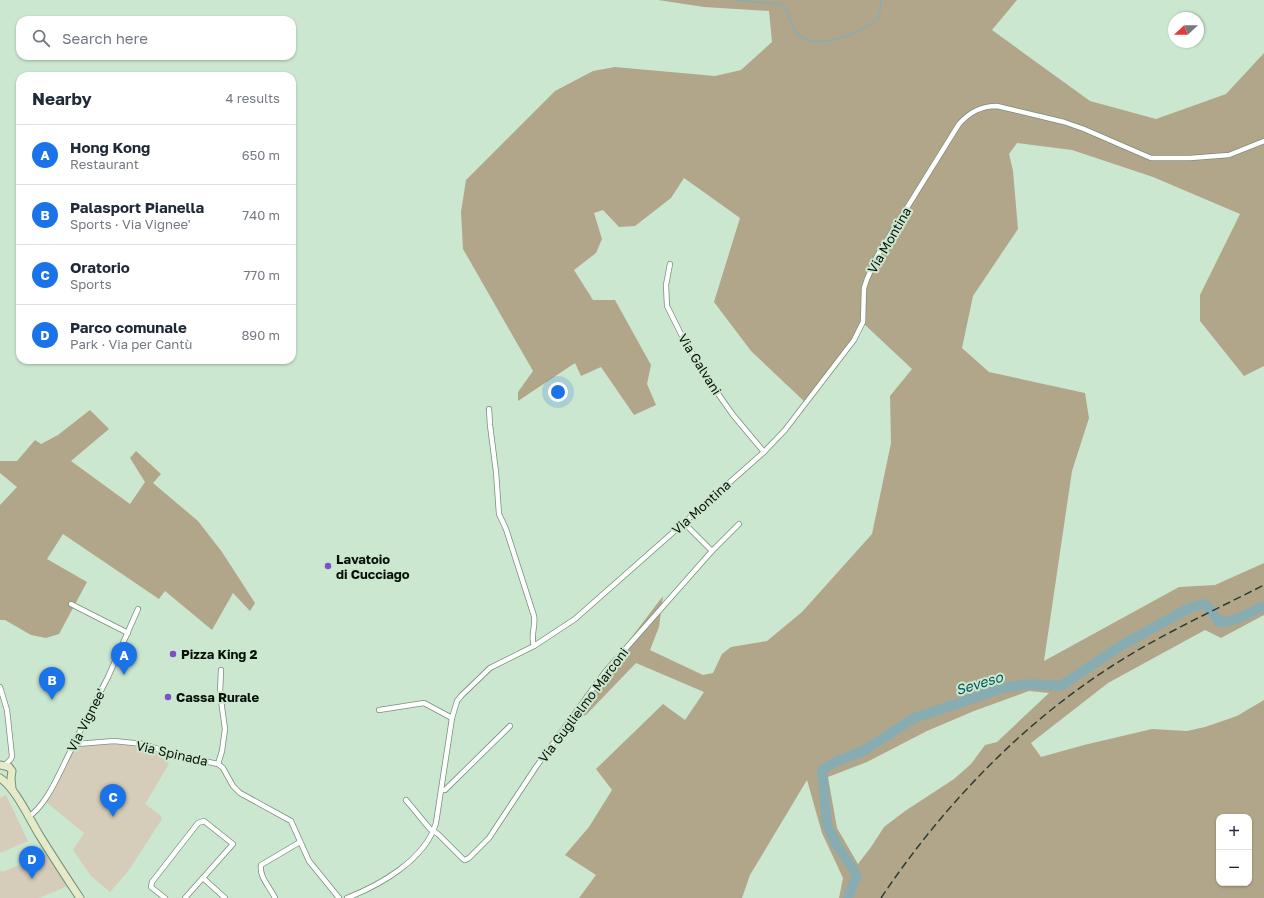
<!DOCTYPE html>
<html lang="en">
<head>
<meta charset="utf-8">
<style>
  body { margin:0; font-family:"Golos Text",sans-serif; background:#f2f2f3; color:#1f2937 }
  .controls { position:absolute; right:12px; bottom:12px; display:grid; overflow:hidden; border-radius:8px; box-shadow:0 1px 3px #0004 }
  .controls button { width:36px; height:36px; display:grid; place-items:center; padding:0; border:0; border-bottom:1px solid #e0e1e3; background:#fff; color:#1f2937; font:20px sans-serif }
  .compass { position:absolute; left:1168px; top:12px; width:36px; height:36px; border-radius:50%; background:#fff; box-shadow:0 1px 3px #0004; rotate:248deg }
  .you { position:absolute; left:558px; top:392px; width:14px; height:14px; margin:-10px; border:3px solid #fff; border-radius:50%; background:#1a73e8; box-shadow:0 0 0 6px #1a73e833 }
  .badge { display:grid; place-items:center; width:26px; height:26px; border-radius:50%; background:#1a73e8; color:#fff; font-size:13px; font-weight:700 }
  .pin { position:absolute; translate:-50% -33px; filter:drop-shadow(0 1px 2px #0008) }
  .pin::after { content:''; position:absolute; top:21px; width:14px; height:12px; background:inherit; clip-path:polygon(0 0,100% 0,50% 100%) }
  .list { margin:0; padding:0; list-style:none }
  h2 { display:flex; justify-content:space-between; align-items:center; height:52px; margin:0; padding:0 16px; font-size:17px }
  h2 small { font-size:13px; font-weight:400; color:#747a83 }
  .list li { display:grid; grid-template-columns:26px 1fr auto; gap:12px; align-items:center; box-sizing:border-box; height:60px; padding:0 16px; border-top:1px solid #e0e1e3 }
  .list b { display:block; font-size:15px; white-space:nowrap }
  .list p { margin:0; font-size:13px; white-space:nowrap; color:#747a83 }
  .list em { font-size:13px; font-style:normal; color:#747a83 }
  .icon { flex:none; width:22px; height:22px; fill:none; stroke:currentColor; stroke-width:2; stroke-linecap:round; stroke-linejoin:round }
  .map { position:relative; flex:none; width:1264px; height:898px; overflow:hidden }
  .search { position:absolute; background:#fff; box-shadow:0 1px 3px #0004; left:16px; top:16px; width:280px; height:44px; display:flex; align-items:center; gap:10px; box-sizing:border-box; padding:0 14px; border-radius:12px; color:#747a83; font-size:15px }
  .panel { position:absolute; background:#fff; box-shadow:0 1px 3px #0004; left:16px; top:72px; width:280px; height:292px; border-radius:12px }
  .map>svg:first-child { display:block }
</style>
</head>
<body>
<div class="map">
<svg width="1264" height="898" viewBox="0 0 1264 898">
  <rect width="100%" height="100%" fill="#cce7cf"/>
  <g fill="#d5cdb9">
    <path d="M115,744L144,748L157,753L169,764L145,804L160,815L162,819L129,870L110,892L91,876L73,850L84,833L46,802L73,752C83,743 102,745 115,744Z"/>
    <polygon points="6,795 28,841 0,853 0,798"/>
    <polygon points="47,854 68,886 39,898 0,898 0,870 2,872"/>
  </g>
  <g fill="#b2a68a" fill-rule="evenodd">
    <path d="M658,0H1017L992,30L1090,101L1156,119L1226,94L1264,53V366L1244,376L1200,321V295L1240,214L1153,177L1072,150L1017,143L1009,154L1013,171L1018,229L973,296L962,348L989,372L1085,393L1089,418L1072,471L1044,661L1179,587L1215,585L1264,563V615L1221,638L1205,630L1108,683L1031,743L1041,757L1084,745L1152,729L1187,731L1205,727L1237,716L1264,700V898H839L843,878L822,833L807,780L750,875L742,898H579L596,875L565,855L589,827L612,790L596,769L663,704L685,720L704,692L636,663L586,715L572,717L605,672L663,596L659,627L650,650L703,675L713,673L722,654L731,647L767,641L802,612L872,534L891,443L890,396L912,369L863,323L854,340L806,403L751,351L714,302L740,218L684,178L671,198L635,226L619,227L603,210L594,213L602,239L596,253L574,270L593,300H615L651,365L647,384L656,405L634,415L601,367L581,376L575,363L518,401V392L533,371L463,249L461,212L466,180L555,91L593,71L615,67L715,76L741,70L772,42L769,11L704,7ZM1029,691L1049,693L997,742L985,745L971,764L954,779L905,811L884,827L871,847L858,864L837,828L828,777L867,762L927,731L974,711ZM1219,817H1249V883H1219Z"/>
    <polygon points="90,410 109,429 71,461 130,504 145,482 130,458 136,451 161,474 153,483 198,521 222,552 255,603 250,611 233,593 212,630 165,591 159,599 63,534 47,559 87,582 59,634 46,638 31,635 5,620 0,620 0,505 17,487 0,473 0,461 17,461 35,440 41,444 58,435"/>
  </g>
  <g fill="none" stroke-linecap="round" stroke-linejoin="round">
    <path stroke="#87adb3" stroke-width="1.5" d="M735,0L779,4L784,6C793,18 789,30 804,39C820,48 871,32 879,15C881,11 880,5 881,0"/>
    <path stroke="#87adb3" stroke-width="10" d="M848,898L856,877L854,870L838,847L827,825L822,770L835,762L863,751L914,718L1006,687L1031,684L1059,686L1062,685L1122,645L1191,607L1203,604L1207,606L1219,622C1234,623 1250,612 1264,606"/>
    <defs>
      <g id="street">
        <polyline points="670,264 666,285 667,306 682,336 707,378 733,415 764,452"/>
        <path d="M489,409L490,425L496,472L499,514L506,529L534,616C536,626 530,636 534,646"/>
        <polyline points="684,523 712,551"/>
        <polyline points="71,604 128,633"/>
        <polyline points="0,687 7,710 12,756 11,759 4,766"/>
        <polyline points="379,710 424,703 452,718"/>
        <polyline points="77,744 114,741 143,744 180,756 218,764 223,768 233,786 240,793 291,821 309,861 339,898"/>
        <polyline points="77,744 76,739 108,677 138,609"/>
        <polyline points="218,764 222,751 225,729 220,693 221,670"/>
        <polyline points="441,790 445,790 510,726"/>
        <polyline points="406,800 430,829 438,834 463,859 465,860 469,858 489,838 536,767 605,672 712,551 739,524"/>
        <path d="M28,817C47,806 61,769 71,750L77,744"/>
        <polyline points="203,878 225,898"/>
        <polyline points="165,898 151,887 152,882 198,823 204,821 233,844 185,898"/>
        <path d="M275,898C270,887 259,877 261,865L300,842"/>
        <path d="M347,898C380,885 425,860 436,823L452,718L457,701L462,695L490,668L534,646L575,619L764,452L785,430L854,340L863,322L864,288L867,279L877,256L959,124C970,112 981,106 997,106L1064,122L1084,129L1151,158H1190L1229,155L1264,141"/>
      </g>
      <g id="secondary">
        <polyline points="0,765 9,767 12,771 11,778 12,789"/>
        <path d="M0,778C15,787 30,820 40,836C53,857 66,877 80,898"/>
      </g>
    </defs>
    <use href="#street" stroke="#77907a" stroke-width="6"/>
    <use href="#secondary" stroke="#77907a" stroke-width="9"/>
    <use href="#street" stroke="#fff" stroke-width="4.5"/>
    <use href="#secondary" stroke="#e5ebc8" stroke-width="7"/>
    <path stroke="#303c31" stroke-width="1.5" stroke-dasharray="8 4" stroke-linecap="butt" d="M881,898C942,807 1020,725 1112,666C1160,635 1213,611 1264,585"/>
  </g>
  <g fill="#7b50c9" stroke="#cce7cf" stroke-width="1.5">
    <circle cx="328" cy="566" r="4"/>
    <circle cx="173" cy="654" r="4"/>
    <circle cx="168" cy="697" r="4"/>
  </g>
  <g text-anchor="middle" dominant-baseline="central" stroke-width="4" stroke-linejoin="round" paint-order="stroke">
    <g font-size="13" fill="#081109" stroke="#cce7cf">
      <text transform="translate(889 240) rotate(-60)">Via Montina</text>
      <text transform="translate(700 364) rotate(58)">Via Galvani</text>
      <text transform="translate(701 507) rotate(-42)">Via Montina</text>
      <text transform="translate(583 705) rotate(-53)">Via Guglielmo Marconi</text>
      <text transform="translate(86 720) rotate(-63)">Via Vignee'</text>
      <text transform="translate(172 753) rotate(13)">Via Spinada</text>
    </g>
    <g font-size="13" font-weight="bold" fill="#081109" stroke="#cce7cf" text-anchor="start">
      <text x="336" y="559">Lavatoio<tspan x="336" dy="15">di Cucciago</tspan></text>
      <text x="181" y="654">Pizza King 2</text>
      <text x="176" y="697">Cassa Rurale</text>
    </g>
    <g font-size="14" font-style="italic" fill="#015861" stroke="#cce7cf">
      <text transform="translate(979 683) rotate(-17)">Seveso</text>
    </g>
  </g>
</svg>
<div class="controls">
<button>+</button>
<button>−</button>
</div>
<svg class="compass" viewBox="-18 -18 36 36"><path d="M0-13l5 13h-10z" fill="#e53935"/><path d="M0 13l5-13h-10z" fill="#747a83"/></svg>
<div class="you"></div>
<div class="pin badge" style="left:124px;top:675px">A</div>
<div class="pin badge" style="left:52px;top:700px">B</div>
<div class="pin badge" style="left:113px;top:817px">C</div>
<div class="pin badge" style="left:32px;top:879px">D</div>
<div class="search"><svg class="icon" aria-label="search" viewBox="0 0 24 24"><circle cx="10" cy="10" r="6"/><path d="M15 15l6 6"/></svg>Search here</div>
<section class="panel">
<h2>Nearby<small>4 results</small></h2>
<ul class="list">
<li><span class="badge">A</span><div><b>Hong Kong</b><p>Restaurant</p></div><em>650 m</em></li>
<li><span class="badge">B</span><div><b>Palasport Pianella</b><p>Sports · Via Vignee'</p></div><em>740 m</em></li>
<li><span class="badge">C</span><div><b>Oratorio</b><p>Sports</p></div><em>770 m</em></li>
<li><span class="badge">D</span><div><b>Parco comunale</b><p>Park · Via per Cantù</p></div><em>890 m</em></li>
</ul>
</section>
</div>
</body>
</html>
